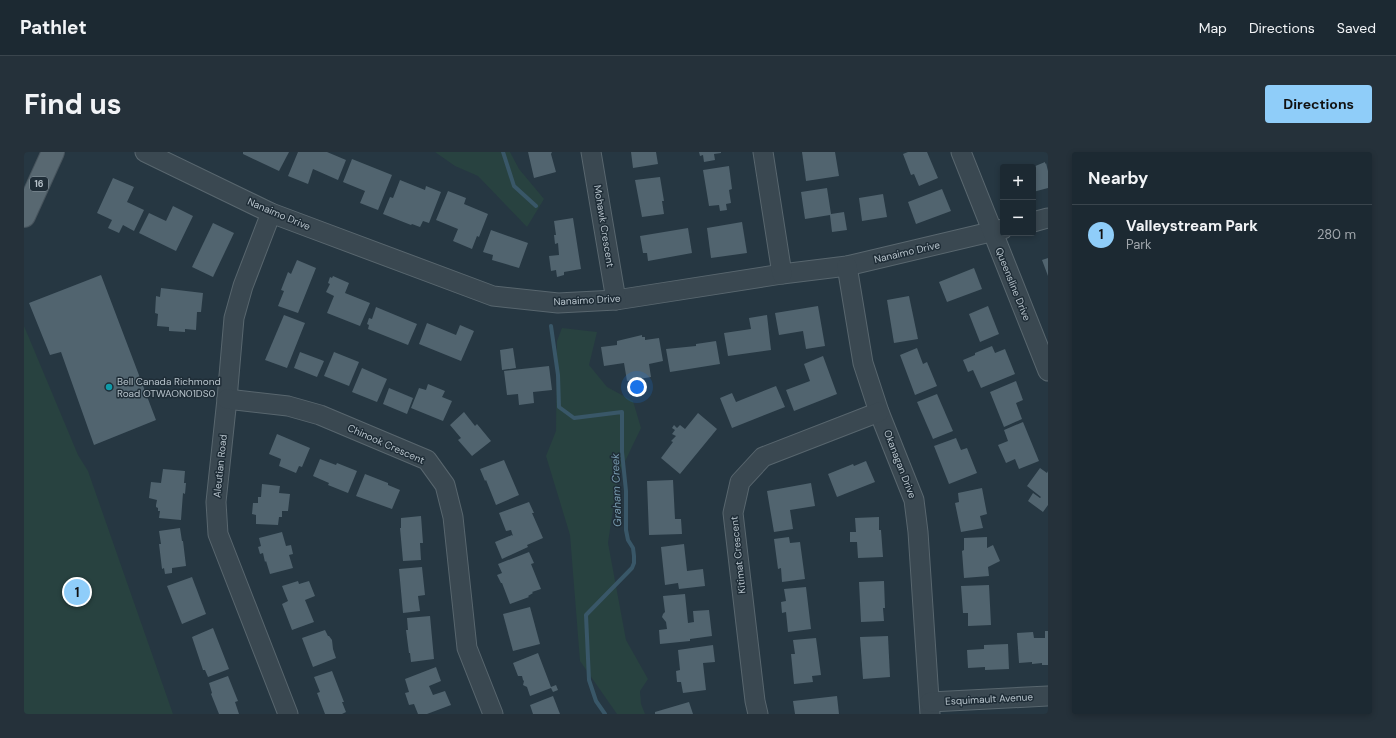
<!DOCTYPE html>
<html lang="en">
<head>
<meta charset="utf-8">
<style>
  body { margin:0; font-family:"DM Sans",sans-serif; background:#25313a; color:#f1f3f6 }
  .controls { position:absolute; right:12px; top:12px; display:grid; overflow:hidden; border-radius:4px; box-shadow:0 2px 6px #0003 }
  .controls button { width:36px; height:36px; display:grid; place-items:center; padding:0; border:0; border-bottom:1px solid #3a454d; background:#1c2932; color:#f1f3f6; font:20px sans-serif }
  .you { position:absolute; left:613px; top:235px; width:14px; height:14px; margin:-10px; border:3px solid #fff; border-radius:50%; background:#1a73e8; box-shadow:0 0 0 6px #1a73e833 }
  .badge { display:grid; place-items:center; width:26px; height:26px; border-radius:50%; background:#8fcdf9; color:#111; font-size:13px; font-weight:700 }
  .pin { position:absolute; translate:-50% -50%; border:2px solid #fff; box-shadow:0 1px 4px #0006 }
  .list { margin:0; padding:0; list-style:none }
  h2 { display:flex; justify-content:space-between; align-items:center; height:52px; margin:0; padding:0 16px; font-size:17px }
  h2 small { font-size:13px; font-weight:400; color:#a0a6ac }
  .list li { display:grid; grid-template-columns:26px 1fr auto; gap:12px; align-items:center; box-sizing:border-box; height:60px; padding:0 16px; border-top:1px solid #3a454d }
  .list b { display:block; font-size:15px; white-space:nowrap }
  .list p { margin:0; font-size:13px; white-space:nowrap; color:#a0a6ac }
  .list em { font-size:13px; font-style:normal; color:#a0a6ac }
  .map { position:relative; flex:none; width:1024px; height:562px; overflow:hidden; border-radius:4px }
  header { display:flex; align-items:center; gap:24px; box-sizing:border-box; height:56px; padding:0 20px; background:#1c2932; border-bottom:1px solid #3a454d }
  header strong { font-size:19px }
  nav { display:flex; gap:22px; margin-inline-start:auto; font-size:14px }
  .intro { display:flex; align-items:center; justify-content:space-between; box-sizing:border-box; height:96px; padding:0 24px }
  h1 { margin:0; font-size:28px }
  .button { padding:10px 18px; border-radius:4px; background:#8fcdf9; color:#111; font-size:14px; font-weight:700 }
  main { display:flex; gap:24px; padding:0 24px }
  aside { flex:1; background:#1c2932; border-radius:4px; box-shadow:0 2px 6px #0003 }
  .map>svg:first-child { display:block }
</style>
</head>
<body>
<header>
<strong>Pathlet</strong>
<nav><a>Map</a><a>Directions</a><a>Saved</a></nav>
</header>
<div class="intro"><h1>Find us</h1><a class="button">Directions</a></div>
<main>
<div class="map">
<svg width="1024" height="562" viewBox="0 0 1024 562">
  <rect width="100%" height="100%" fill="#263742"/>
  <g fill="#284240">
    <polygon points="411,0 486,0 495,17 520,47 503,75 454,24 431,14"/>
    <polygon points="0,174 54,303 64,319 149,562 0,562"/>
    <polygon points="538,176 573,180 565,213 583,235 609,249 617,276 594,324 584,391 602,488 624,527 616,539 617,552 621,562 593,562 556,509 546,383 522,304 532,279 533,189"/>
  </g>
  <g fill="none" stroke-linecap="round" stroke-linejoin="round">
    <g stroke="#395768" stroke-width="4">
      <polyline points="479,0 490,34 512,54"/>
      <polyline points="527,174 534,223 535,255 550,266 598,260 598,300 602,339 602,378 604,388 609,396 610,404 610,411 608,416 562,463 565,528 572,549 581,562"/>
    </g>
  </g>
  <g fill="#51646f">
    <polygon points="219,0 265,0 255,19 219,2"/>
    <polygon points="274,0 303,0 322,8 314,28 289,17 284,32 264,24"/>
    <polygon points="504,0 528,0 527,2 532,20 510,26"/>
    <polygon points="607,0 632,0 634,12 609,16"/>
    <polygon points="675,0 697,0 697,1 690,2 691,8 680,10 679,3 676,4"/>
    <polygon points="778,0 811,0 815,24 782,29"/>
    <polygon points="884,0 903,0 914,26 895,34 890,22 887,23 879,2"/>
    <polygon points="328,7 368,23 354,58 336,51 341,39 319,30"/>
    <polygon points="1021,10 1021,12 1022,11 1024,19 1024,36 1009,40 1009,15"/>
    <polygon points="705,14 708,37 705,38 707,51 702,52 703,58 696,59 695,53 685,54 679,18"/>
    <polygon points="636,25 640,49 638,49 640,62 618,65 611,28"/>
    <polygon points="89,26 110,35 103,50 120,58 110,79 99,73 95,81 84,76 88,68 73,61"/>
    <polygon points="376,28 401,38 402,34 417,40 405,71 399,69 396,75 388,72 387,73 359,62 366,45 369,46"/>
    <polygon points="803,36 807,62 820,60 823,78 808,80 806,63 781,67 777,40"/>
    <polygon points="918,37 927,59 892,72 884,50"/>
    <polygon points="424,39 442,46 440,52 464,62 455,85 453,84 448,97 429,89 434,77 412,68"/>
    <polygon points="859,42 863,65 838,69 835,46"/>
    <polygon points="149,54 169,64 152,99 115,81 125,61 142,69"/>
    <polygon points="549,66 557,117 540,120 540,123 533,125 532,118 527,119 525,104 535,103 534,91 531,92 530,83 532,83 530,69"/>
    <polygon points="718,70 723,101 687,106 683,76"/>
    <polygon points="189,71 210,81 189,125 168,115"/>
    <polygon points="664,76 668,101 624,109 623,101 619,101 616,84"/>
    <polygon points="467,78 504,91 495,116 468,108 469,103 459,100"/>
    <polygon points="1024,106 1024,124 1018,108"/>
    <polygon points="273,108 292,116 274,161 254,154 260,139 257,138 264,120 267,122"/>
    <polygon points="950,116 958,137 923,150 915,130"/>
    <polygon points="77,123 132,268 70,293 37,200 26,203 5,151"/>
    <polygon points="309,124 325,131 321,141 346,151 336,174 303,161 310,144 302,140 306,132 304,131 306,125 308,126"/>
    <polygon points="137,136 179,141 177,160 173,160 172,178 161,177 161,180 145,179 145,175 133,174 134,162 131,161 132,144 136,145"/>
    <polygon points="885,144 894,187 870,191 863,148"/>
    <polygon points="794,154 801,194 782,197 779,179 755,183 751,161"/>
    <polygon points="964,154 975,182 956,190 945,162"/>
    <polygon points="352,155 393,172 384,193 344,177 345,173 343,172 345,166 348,167"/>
    <polygon points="260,163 281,171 263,216 241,208"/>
    <polygon points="743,163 747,198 704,204 700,181 727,177 725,166"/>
    <polygon points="403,171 432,183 436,173 450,179 437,209 395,192"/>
    <polygon points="618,183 618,185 621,185 621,188 635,186 639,209 625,212 627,225 603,229 600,211 580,214 577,195 593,193 593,189"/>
    <polygon points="692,189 696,212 646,220 642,197 672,194 672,192"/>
    <polygon points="968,194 971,201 981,197 991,222 957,236 949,218 944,220 939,208 951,203 951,201"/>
    <polygon points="489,196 492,216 478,218 476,198"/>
    <polygon points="893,196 899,212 903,210 913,234 891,243 876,203"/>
    <polygon points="276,200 300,209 293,225 270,216"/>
    <polygon points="310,200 335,210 325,234 300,224"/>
    <polygon points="799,204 813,242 770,259 762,238 786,229 780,212"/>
    <polygon points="525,214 528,238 509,240 510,251 495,253 494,242 483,243 480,219"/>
    <polygon points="338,216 363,227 353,250 328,240"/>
    <polygon points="992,229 999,248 992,251 998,267 980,275 966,240"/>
    <polygon points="404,232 421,239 418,245 428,249 419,269 387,256 395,236 402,238"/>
    <polygon points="752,234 761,255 708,276 696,246 708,241 712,250"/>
    <polygon points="365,236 389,246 383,262 359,252"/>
    <polygon points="913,242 929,279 909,287 893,250"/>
    <polygon points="440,260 451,274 453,272 467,289 448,304 434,288 437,286 426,273"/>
    <polygon points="674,261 693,277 656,322 637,306 649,290 647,289 652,284 648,282 651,278 648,276 650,273 653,276 656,273 661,277"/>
    <polygon points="999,270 1015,309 995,317 991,307 982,311 974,293 984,289 980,278"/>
    <polygon points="253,282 286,296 278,315 275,314 272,321 255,314 257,307 245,302"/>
    <polygon points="932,286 937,298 943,296 953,321 925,332 910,294"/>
    <polygon points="296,307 312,313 313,311 333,319 324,341 304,333 305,331 289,324"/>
    <polygon points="480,308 495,343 472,353 462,328 461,329 456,317"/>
    <polygon points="842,309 851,330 813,345 804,322 829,312 830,314"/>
    <polygon points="1016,316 1023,321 1024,319 1024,353 1019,360 1004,349 1009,341 1016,346 1017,345 1003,334"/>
    <polygon points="139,317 161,319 160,331 162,331 161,342 159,341 157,368 135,366 136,359 134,359 134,356 132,355 132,353 133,348 125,346 127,330 137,331"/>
    <polygon points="341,322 364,331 364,333 376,338 368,357 332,344"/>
    <polygon points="649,328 651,367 657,367 658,382 625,383 623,329"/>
    <polygon points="787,331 791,354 766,358 769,377 750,380 743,339"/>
    <polygon points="238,332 256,334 255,341 266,342 264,359 258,359 258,365 255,365 254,373 232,372 232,363 228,362 229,351 234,351 234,345 237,345"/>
    <polygon points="958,336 963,362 956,364 959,376 937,380 931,351 935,350 934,341"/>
    <polygon points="505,350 510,361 508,361 519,386 503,393 504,395 478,407 471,390 488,383 489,384 487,378 482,379 475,361"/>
    <polygon points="397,364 399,391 396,391 397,408 379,409 376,376 377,376 377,366"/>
    <polygon points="855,365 855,378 857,378 859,405 834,406 833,390 826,390 826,380 832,380 831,366"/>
    <polygon points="156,376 158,389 159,389 162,414 148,416 148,421 141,422 140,416 138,417 135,392 137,392 135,379"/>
    <polygon points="258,380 262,394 267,393 269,402 265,403 269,416 246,422 242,409 241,410 239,401 236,402 234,395 237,394 235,386"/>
    <polygon points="765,385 766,391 776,390 781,427 758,430 757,416 754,417 750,387"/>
    <polygon points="963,385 963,396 969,393 976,409 964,415 965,424 940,426 938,399 940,398 940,386"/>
    <polygon points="660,392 663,419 679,417 681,434 655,437 654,431 641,433 637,395"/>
    <polygon points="505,400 510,411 507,412 517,437 508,440 509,441 504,444 505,445 486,452 478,431 477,431 473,423 478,421 474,412"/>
    <polygon points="398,415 401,443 394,444 396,459 379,461 375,417"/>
    <polygon points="168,425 182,462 158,472 143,434"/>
    <polygon points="274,429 275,432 285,429 291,444 281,448 290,470 268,478 258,452 264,449 258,434"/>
    <polygon points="860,429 861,456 859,456 860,469 837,470 835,430"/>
    <polygon points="965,433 967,473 944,474 944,461 939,461 937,434"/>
    <polygon points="782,435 787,477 764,480 762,460 758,461 757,450 762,449 760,437"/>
    <polygon points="661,442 664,471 670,470 669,459 685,458 688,484 666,487 666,489 636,492 635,478 643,477 642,470 638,465 639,462 641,460 639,444"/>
    <polygon points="506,455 516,492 489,499 479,462"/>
    <polygon points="406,464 410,507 387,510 386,501 385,501 382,478 384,478 383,466"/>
    <polygon points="189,476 205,517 184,525 181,518 179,518 168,485"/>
    <polygon points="301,478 304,484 305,484 308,488 309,497 312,506 289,515 278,486"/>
    <polygon points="1021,479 1024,479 1024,513 1018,513 1018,511 1008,512 1008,510 995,511 993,481 1009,480 1010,486 1021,486"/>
    <polygon points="864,484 866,525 839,527 836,485"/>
    <polygon points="792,486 797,523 788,524 789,530 770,532 767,502 771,502 769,488"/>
    <polygon points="984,492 985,517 961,518 961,515 944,516 943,498 960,497 960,493"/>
    <polygon points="689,493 691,510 679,511 682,538 659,541 657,530 653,530 652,519 656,518 654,498"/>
    <polygon points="514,501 527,535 532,533 534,538 529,540 527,536 506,544 503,535 499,533 500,529 499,528 498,524 494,524 489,511"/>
    <polygon points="412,515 417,529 405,534 409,543 421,539 427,553 403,562 394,562 390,552 385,553 381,541 385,540 381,527"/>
    <polygon points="308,519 320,550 318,550 322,560 318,562 301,562 293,541 296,540 290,525"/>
    <polygon points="204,524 214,549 211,550 215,562 195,562 187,542 188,541 185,531"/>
    <polygon points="529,544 536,562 509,562 506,553"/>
    <polygon points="813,544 815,562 771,562 769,549"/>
    <polygon points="665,550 669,562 631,562 631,560"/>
  </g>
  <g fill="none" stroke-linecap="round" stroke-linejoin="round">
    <defs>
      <g id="minor">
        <polyline points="121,0 247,61 469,144 534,151 592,148 758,122 823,114 979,77"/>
        <polyline points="567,0 592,148"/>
        <polyline points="739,0 758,122"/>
        <polyline points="937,0 1024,219"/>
        <polyline points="247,61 219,134 210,166 203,247 192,350 194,382 264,562"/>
        <polyline points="1009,70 1024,66"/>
        <polyline points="823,114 839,211 855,260 890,348 894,380 906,562"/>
        <polyline points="203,247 264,254 296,263 403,308 421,333 429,365 443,496 469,562"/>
        <polyline points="906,550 1024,544"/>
        <polyline points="734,562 731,549 709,361 716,330 739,305 855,260"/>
      </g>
      <polyline id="major" points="0,64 29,0"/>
    </defs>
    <use href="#minor" stroke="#58666e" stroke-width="21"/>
    <use href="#major" stroke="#47545d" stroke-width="24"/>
    <use href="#minor" stroke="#3a4851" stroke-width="19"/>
    <use href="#major" stroke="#586871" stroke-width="22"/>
  </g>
  <circle fill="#0f9aa8" stroke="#1f2d37" stroke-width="1.5" cx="85" cy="235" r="4"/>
  <g text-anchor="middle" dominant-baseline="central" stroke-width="3" stroke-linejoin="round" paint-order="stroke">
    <rect fill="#1f2d37" stroke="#89969f" stroke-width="1" x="6" y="25" width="18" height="14" rx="3"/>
    <g font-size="9" font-weight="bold" fill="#b7c3cb">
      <text x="15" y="32">16</text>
    </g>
    <g font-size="10" fill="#b7c3cb" stroke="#1f2d37">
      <text transform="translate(255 62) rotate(23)">Nanaimo Drive</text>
      <text transform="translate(580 74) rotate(81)">Mohawk Crescent</text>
      <text transform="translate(883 100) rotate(-13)">Nanaimo Drive</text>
      <text transform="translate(989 132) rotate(68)">Queensline Drive</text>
      <text transform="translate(563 148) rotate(-3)">Nanaimo Drive</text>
      <text transform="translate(362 292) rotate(24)">Chinook Crescent</text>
      <text transform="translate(876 312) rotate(69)">Okanagan Drive</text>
      <text transform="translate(196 314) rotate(-84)">Aleutian Road</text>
      <text transform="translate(714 403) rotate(-96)">Kitimat Crescent</text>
      <text transform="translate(965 547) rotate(-3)">Esquimault Avenue</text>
    </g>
    <g font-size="10" fill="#b7c3cb" stroke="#1f2d37" text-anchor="start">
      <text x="93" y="229">Bell Canada Richmond<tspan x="93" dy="12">Road OTWAON01DS0</tspan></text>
    </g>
    <g font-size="11" font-style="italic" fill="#779aae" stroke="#1f2d37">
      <text transform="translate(592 338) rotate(-92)">Graham Creek</text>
    </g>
  </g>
</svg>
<div class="controls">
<button>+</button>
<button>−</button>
</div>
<div class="you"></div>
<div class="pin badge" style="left:53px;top:440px">1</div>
</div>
<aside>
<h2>Nearby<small></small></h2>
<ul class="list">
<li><span class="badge">1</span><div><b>Valleystream Park</b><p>Park</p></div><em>280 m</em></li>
</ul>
</aside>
</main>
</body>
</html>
